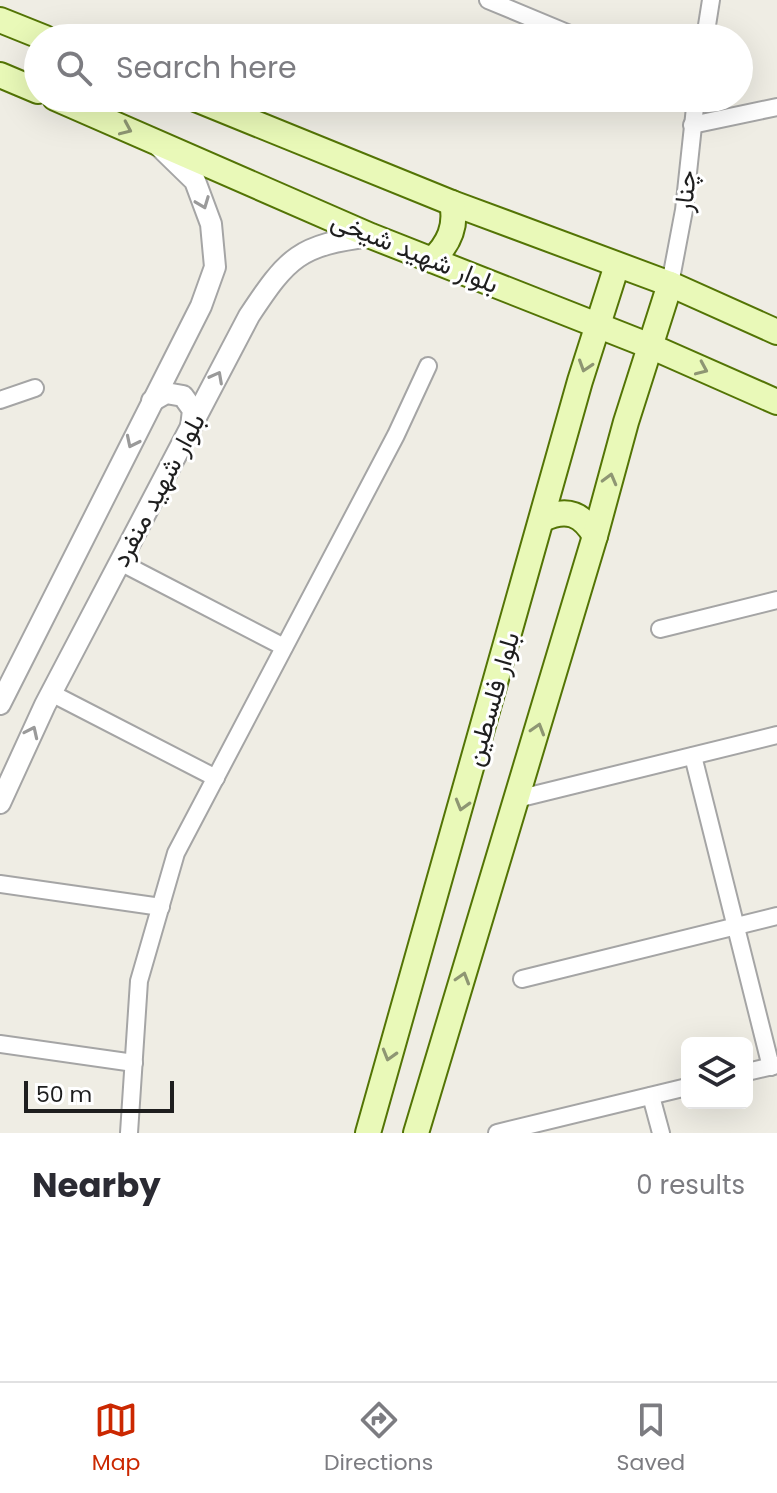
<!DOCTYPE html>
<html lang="en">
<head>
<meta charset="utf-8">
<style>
  body { margin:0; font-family:Poppins,Vazirmatn,sans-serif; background:#f2f2f3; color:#2b2b33 }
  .controls { position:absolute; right:24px; bottom:24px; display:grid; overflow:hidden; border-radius:12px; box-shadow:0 8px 32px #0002 }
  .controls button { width:72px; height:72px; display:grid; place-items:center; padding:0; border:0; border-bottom:2px solid #e1e1e2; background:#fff; color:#2b2b33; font:40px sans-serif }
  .scale { position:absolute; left:24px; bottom:20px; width:150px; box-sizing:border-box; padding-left:8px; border:4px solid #1e1e1e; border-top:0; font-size:22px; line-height:28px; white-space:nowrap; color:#1e1e1e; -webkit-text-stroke:6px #fff; paint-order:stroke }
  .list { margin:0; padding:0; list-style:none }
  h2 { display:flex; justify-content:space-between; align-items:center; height:104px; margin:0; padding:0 32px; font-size:34px }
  h2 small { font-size:26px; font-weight:400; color:#7c7c81 }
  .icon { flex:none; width:44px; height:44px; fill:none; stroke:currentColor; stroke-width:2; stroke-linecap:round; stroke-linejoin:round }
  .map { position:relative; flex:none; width:777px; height:1133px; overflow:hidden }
  .search { position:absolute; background:#fff; box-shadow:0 8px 32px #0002; left:24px; right:24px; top:24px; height:88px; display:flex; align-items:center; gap:20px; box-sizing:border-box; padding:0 28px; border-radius:44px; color:#7c7c81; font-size:30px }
  .sheet { height:248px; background:#fff }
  nav { display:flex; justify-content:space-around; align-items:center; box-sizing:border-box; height:112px; border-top:2px solid #e1e1e2; background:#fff; font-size:22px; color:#7c7c81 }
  nav a { display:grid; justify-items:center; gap:4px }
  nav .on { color:#cb2801 }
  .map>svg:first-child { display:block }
</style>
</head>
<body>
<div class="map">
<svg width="777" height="1133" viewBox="0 0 777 1133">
  <rect width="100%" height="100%" fill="#efede4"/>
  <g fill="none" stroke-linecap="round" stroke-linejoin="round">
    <defs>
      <g id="minor">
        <polyline points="488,0 579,38"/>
        <polyline points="705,38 711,0"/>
        <polyline points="692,125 777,107"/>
        <polyline points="670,284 684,210 696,98"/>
        <polyline points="0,400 35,388"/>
        <polyline points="120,562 284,647"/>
        <polyline points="660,629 777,600"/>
        <polyline points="51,693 216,778"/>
        <polyline points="693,756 771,1067"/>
        <polyline points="517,799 777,735"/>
        <polyline points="0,884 161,907"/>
        <polyline points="522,979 777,916"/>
        <polyline points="0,1044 134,1063"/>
        <polyline points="747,1072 777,1065"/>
        <polyline points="651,1096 661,1133"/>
        <polyline points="129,1133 139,981 176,853 396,435 428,366"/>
        <polyline points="497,1133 687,1087"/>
      </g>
      <g id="tertiary">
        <polyline points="152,401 166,393 183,396 193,410 191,427"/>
        <polyline points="0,704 201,306 215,267 211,224 195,181 158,145"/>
        <path d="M0,803L45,705L249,316C288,257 299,245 371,236"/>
      </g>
      <g id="secondary">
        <polyline points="0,20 45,38"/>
        <polyline points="0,75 38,91"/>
        <polyline points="55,98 371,236 650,346 777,402"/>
        <polyline points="193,98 452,203 670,284 777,332"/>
        <path d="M432,260C449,244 457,226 452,203"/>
        <path d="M543,519C566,508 582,513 595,536"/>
        <polyline points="368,1133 580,381 617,265"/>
        <polyline points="416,1133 595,536 626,422 670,284"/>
      </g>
    </defs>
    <use href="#minor" stroke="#a5a5a5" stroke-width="20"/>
    <use href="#tertiary" stroke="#a5a5a5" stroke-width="24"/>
    <use href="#secondary" stroke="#537405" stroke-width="28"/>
    <use href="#minor" stroke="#fff" stroke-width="16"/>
    <use href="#tertiary" stroke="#fff" stroke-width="20"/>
    <use href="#secondary" stroke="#e9f9b8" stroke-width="24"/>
  </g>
  <defs><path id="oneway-chevron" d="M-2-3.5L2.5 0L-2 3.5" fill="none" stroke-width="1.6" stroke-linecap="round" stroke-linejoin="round" transform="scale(2)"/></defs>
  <g stroke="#8e9673">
    <use href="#oneway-chevron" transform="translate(126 129) rotate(24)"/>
    <use href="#oneway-chevron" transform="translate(585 366) rotate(108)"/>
    <use href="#oneway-chevron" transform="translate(702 369) rotate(24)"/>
    <use href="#oneway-chevron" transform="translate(610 479) rotate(-75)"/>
    <use href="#oneway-chevron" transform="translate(538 729) rotate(-73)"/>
    <use href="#oneway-chevron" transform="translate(462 805) rotate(106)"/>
    <use href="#oneway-chevron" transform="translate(463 978) rotate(-73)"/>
    <use href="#oneway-chevron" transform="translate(389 1055) rotate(106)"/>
  </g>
  <g stroke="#9a9a9a">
    <use href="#oneway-chevron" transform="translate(203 203) rotate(69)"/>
    <use href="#oneway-chevron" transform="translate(217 377) rotate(-62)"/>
    <use href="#oneway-chevron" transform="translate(132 442) rotate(116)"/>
    <use href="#oneway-chevron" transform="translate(32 732) rotate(-65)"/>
  </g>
  <g text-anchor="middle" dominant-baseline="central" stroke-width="6" stroke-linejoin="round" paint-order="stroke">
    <g font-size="26" fill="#1e1e1e" stroke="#fff">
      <text transform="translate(685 191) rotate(-84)">چنار</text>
      <text transform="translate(415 252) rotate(22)">بلوار شهید شیخی</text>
      <text transform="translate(158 490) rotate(-62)">بلوار شهید منفرد</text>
      <text transform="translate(492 699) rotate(-74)">بلوار فلسطین</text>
    </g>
  </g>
</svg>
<div class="controls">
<button><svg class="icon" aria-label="layers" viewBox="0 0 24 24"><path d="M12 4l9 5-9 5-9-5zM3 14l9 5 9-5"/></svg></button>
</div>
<div class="scale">50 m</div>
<div class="search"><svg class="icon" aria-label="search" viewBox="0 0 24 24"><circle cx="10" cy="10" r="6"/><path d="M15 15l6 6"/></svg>Search here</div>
</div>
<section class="sheet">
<h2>Nearby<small>0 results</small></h2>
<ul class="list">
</ul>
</section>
<nav>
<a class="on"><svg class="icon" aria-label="map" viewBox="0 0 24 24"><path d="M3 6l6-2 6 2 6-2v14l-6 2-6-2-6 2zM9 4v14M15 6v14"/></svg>Map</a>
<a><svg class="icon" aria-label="directions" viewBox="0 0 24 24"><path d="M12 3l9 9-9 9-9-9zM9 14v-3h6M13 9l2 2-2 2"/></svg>Directions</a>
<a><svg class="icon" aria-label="saved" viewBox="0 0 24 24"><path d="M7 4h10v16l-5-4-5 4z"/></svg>Saved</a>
</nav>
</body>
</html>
